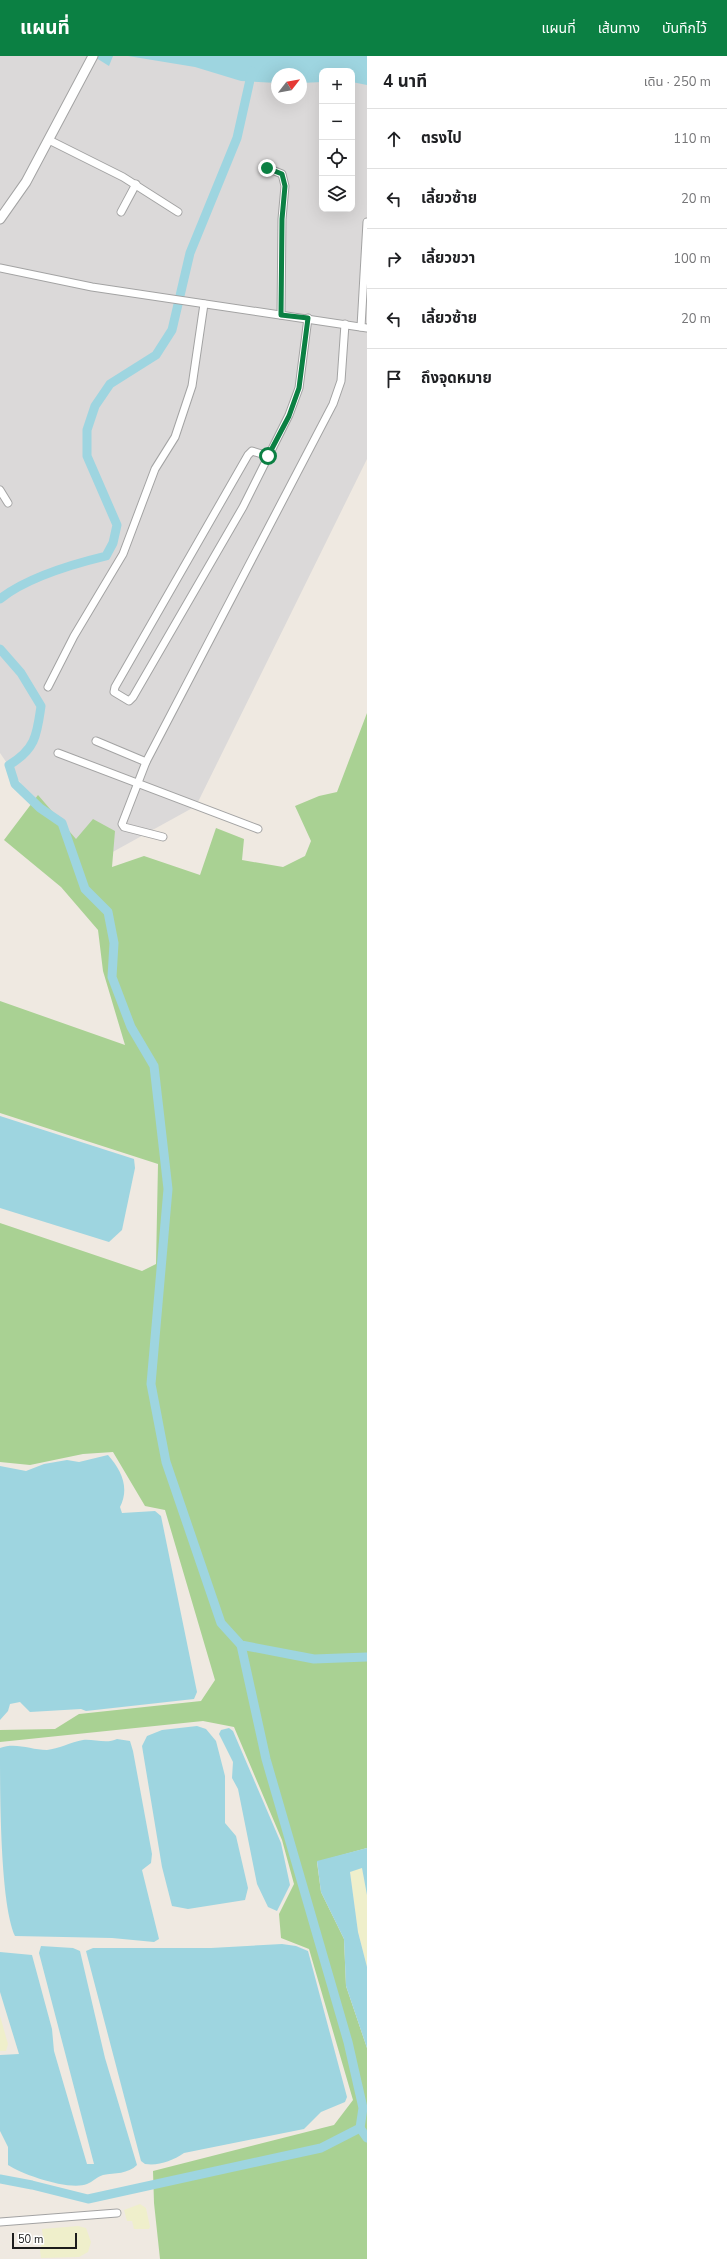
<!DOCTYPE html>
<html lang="th">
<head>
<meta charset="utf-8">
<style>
  body { margin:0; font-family:"Nunito Sans","Noto Sans Thai",sans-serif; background:#f6f6f6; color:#202124 }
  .controls { position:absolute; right:12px; top:12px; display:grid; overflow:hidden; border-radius:8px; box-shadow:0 4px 16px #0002 }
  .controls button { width:36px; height:36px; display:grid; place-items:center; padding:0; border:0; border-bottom:1px solid #e0e0e0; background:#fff; color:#202124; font:20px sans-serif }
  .compass { position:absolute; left:271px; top:12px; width:36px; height:36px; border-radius:50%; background:#fff; box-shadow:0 4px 16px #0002; rotate:59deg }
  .scale { position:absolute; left:12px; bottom:10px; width:65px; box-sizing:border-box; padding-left:4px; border:2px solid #1c1c1c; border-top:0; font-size:11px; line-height:14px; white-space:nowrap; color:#1c1c1c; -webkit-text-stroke:3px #fff; paint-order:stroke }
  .stop { position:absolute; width:12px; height:12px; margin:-9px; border:3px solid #0b8043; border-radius:50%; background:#fff }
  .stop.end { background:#0b8043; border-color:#fff; box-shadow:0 1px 4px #0008 }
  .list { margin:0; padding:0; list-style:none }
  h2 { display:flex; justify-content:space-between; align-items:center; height:52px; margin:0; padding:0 16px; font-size:17px }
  h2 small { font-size:13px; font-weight:400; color:#757577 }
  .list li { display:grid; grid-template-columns:26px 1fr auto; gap:12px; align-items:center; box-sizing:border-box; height:60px; padding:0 16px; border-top:1px solid #e0e0e0 }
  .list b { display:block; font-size:15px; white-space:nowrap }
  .list em { font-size:13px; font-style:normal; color:#757577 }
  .icon { flex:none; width:22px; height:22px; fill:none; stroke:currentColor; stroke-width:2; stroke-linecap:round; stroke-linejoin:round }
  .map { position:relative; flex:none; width:367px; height:2203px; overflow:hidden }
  header { display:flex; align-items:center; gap:24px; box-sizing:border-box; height:56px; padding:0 20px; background:#0b8043; color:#fff }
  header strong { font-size:19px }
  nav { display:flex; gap:22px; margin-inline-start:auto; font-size:14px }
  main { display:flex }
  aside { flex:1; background:#fff }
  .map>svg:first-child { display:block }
</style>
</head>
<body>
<header>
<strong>แผนที่</strong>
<nav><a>แผนที่</a><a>เส้นทาง</a><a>บันทึกไว้</a></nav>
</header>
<main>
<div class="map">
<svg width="367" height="2203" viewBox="0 0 367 2203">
  <rect width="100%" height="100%" fill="#efe9e1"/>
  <path fill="#dbd9d9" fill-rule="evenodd" d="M0,0H367V403L196,750L80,814L0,697ZM322,15H352V153H322ZM277,18H301V42H277Z"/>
  <g fill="#efefcb">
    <polygon points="362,1811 367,1839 367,1911 358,1876 350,1816"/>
    <polygon points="0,1960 8,1988 6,1995 0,1995"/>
    <polygon points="140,2148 146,2152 150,2171 149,2173 134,2173 132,2165 127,2165 124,2154"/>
    <polygon points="78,2170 86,2172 91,2186 88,2196 79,2201 41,2202 40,2194 43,2182 42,2173"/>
  </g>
  <polygon fill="#a9d193" points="367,657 367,1792 317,1806 321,1836 344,1883 346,1930 367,1992 367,2203 160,2203 154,2147 153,2115 334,2069 353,2044 309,1893 281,1882 279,1858 294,1828 282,1784 234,1671 203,1665 0,1686 0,1674 55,1673 79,1658 201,1645 215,1624 165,1454 145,1450 113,1396 83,1398 30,1409 0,1406 0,1167 142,1215 156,1208 158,1108 0,1057 0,945 125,989 103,915 98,874 61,831 4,784 38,739 76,783 93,763 115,775 112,811 144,800 200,819 216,772 244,783 242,804 283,811 305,800 311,785 295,750 319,740 337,736"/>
  <g fill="#9ed5e0">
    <polygon points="93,0 113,0 109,10"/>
    <polygon points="128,0 367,0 367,29 352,26 352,15 322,15 322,26 301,27 301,18 277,18 277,27 241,25 195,11"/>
    <polygon points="0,1060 134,1103 135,1112 122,1174 109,1186 0,1152"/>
    <path d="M108,1399C121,1414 130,1431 120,1451L122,1457L155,1455L161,1460L197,1636L194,1643L86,1655L81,1653L30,1656L20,1646L10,1648L8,1655L0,1664V1410L26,1415L44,1408L67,1404L79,1406Z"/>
    <polygon points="197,1670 206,1673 216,1685 225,1720 225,1767 236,1780 248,1832 245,1844 188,1853 172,1850 162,1811 142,1690 147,1680 162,1674"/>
    <polygon points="229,1672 233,1675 281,1787 290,1829 277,1855 268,1851 257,1828 238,1733 232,1722 233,1706 219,1678 221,1674"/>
    <path d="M117,1683L130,1685L133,1695L152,1798L151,1807L142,1814L159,1883L154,1886L112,1882L15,1880C0,1847 0,1735 0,1692C16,1686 31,1694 47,1694C58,1693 71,1686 83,1684C94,1683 107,1688 117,1683Z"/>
    <polygon points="367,1792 367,1839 362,1812 350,1816 358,1876 367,1911 367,1992 346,1930 344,1883 321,1836 317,1805"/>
    <path d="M282,1888L296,1890L308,1895L347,2041L345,2046L321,2056L304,2073L184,2097C172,2105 159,2110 145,2108L141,2105L86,1895L93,1892H211Z"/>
    <path d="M41,1890L73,1892L80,1895L105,2002L137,2109C128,2118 115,2117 103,2119C96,2121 93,2126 87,2128C70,2135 23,2119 8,2109V2091L0,2075V1999L19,1998L0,1936V1896L32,1899L52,1973L54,1995L87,2108H94L39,1897Z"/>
  </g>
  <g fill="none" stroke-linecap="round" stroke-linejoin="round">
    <g stroke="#9ed5e0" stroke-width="9">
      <path d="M0,543C26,522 73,508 106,500L113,487L117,469L87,400V374L95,350L110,328L156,299L172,274L190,197L237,82L252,15"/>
      <path d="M0,593L21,617L41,650C37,678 36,693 9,709L15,728L40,752L62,767L85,833L108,856L114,887L112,921L131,971L154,1010L168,1133L151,1328L166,1406L221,1567L241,1589L314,1603L367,1601"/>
      <polyline points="360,2072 367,2082"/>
      <polyline points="0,2123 32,2129 88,2143 321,2092 360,2072 363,2052 348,1986 266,1703 241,1589"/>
    </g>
    <defs>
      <g id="minor">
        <polyline points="49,84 123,121 178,156"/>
        <polyline points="267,112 282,118 285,130 282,163 281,259"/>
        <polyline points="121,156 136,128"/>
        <polyline points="0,212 92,231 367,272"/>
        <polyline points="361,271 367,166"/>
        <polyline points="268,400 252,395 248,399 115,631 114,636 129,645 133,641 243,451 289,359 299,332 308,262"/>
        <polyline points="0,434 8,447"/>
        <polyline points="48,631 74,580 123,498 155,413 175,381 192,330 204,248"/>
        <polyline points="96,685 146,706"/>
        <polyline points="58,697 258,773"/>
        <polyline points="163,781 124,771 122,768 146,706 333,348 341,325 345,268"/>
        <polyline points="0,2166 117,2157"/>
      </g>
      <polyline id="tertiary" points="0,163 26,126 93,0"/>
    </defs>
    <use href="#minor" stroke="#a3a3a3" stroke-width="9"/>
    <use href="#tertiary" stroke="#a3a3a3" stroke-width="11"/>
    <use href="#minor" stroke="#fff" stroke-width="7"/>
    <use href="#tertiary" stroke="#fff" stroke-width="9"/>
  </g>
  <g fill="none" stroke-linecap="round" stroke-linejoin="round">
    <polyline stroke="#0b8043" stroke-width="5" points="267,112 282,118 285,130 282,163 281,259 308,262 299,332 289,360 268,400"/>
  </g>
</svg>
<div class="controls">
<button>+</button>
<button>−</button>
<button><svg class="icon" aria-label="locate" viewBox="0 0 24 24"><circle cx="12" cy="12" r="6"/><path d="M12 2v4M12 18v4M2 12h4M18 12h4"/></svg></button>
<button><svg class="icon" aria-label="layers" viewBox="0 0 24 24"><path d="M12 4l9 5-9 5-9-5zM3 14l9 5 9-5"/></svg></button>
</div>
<svg class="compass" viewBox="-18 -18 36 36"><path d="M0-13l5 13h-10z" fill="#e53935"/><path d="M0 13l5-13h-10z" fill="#757577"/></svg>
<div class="scale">50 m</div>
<div class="stop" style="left:268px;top:400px"></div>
<div class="stop end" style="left:267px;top:112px"></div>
</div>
<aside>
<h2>4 นาที<small>เดิน · 250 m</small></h2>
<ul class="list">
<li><svg class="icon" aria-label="ahead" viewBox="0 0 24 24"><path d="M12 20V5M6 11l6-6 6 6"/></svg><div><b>ตรงไป</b></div><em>110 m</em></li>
<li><svg class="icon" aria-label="left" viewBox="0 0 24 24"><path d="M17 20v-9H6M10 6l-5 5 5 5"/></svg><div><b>เลี้ยวซ้าย</b></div><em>20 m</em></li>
<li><svg class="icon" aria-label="right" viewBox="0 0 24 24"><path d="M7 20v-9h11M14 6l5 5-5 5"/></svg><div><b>เลี้ยวขวา</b></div><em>100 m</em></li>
<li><svg class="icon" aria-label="left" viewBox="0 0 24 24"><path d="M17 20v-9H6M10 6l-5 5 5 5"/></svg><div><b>เลี้ยวซ้าย</b></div><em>20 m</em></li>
<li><svg class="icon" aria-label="arrive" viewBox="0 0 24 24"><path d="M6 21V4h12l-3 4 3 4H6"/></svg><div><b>ถึงจุดหมาย</b></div></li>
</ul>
</aside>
</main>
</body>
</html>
